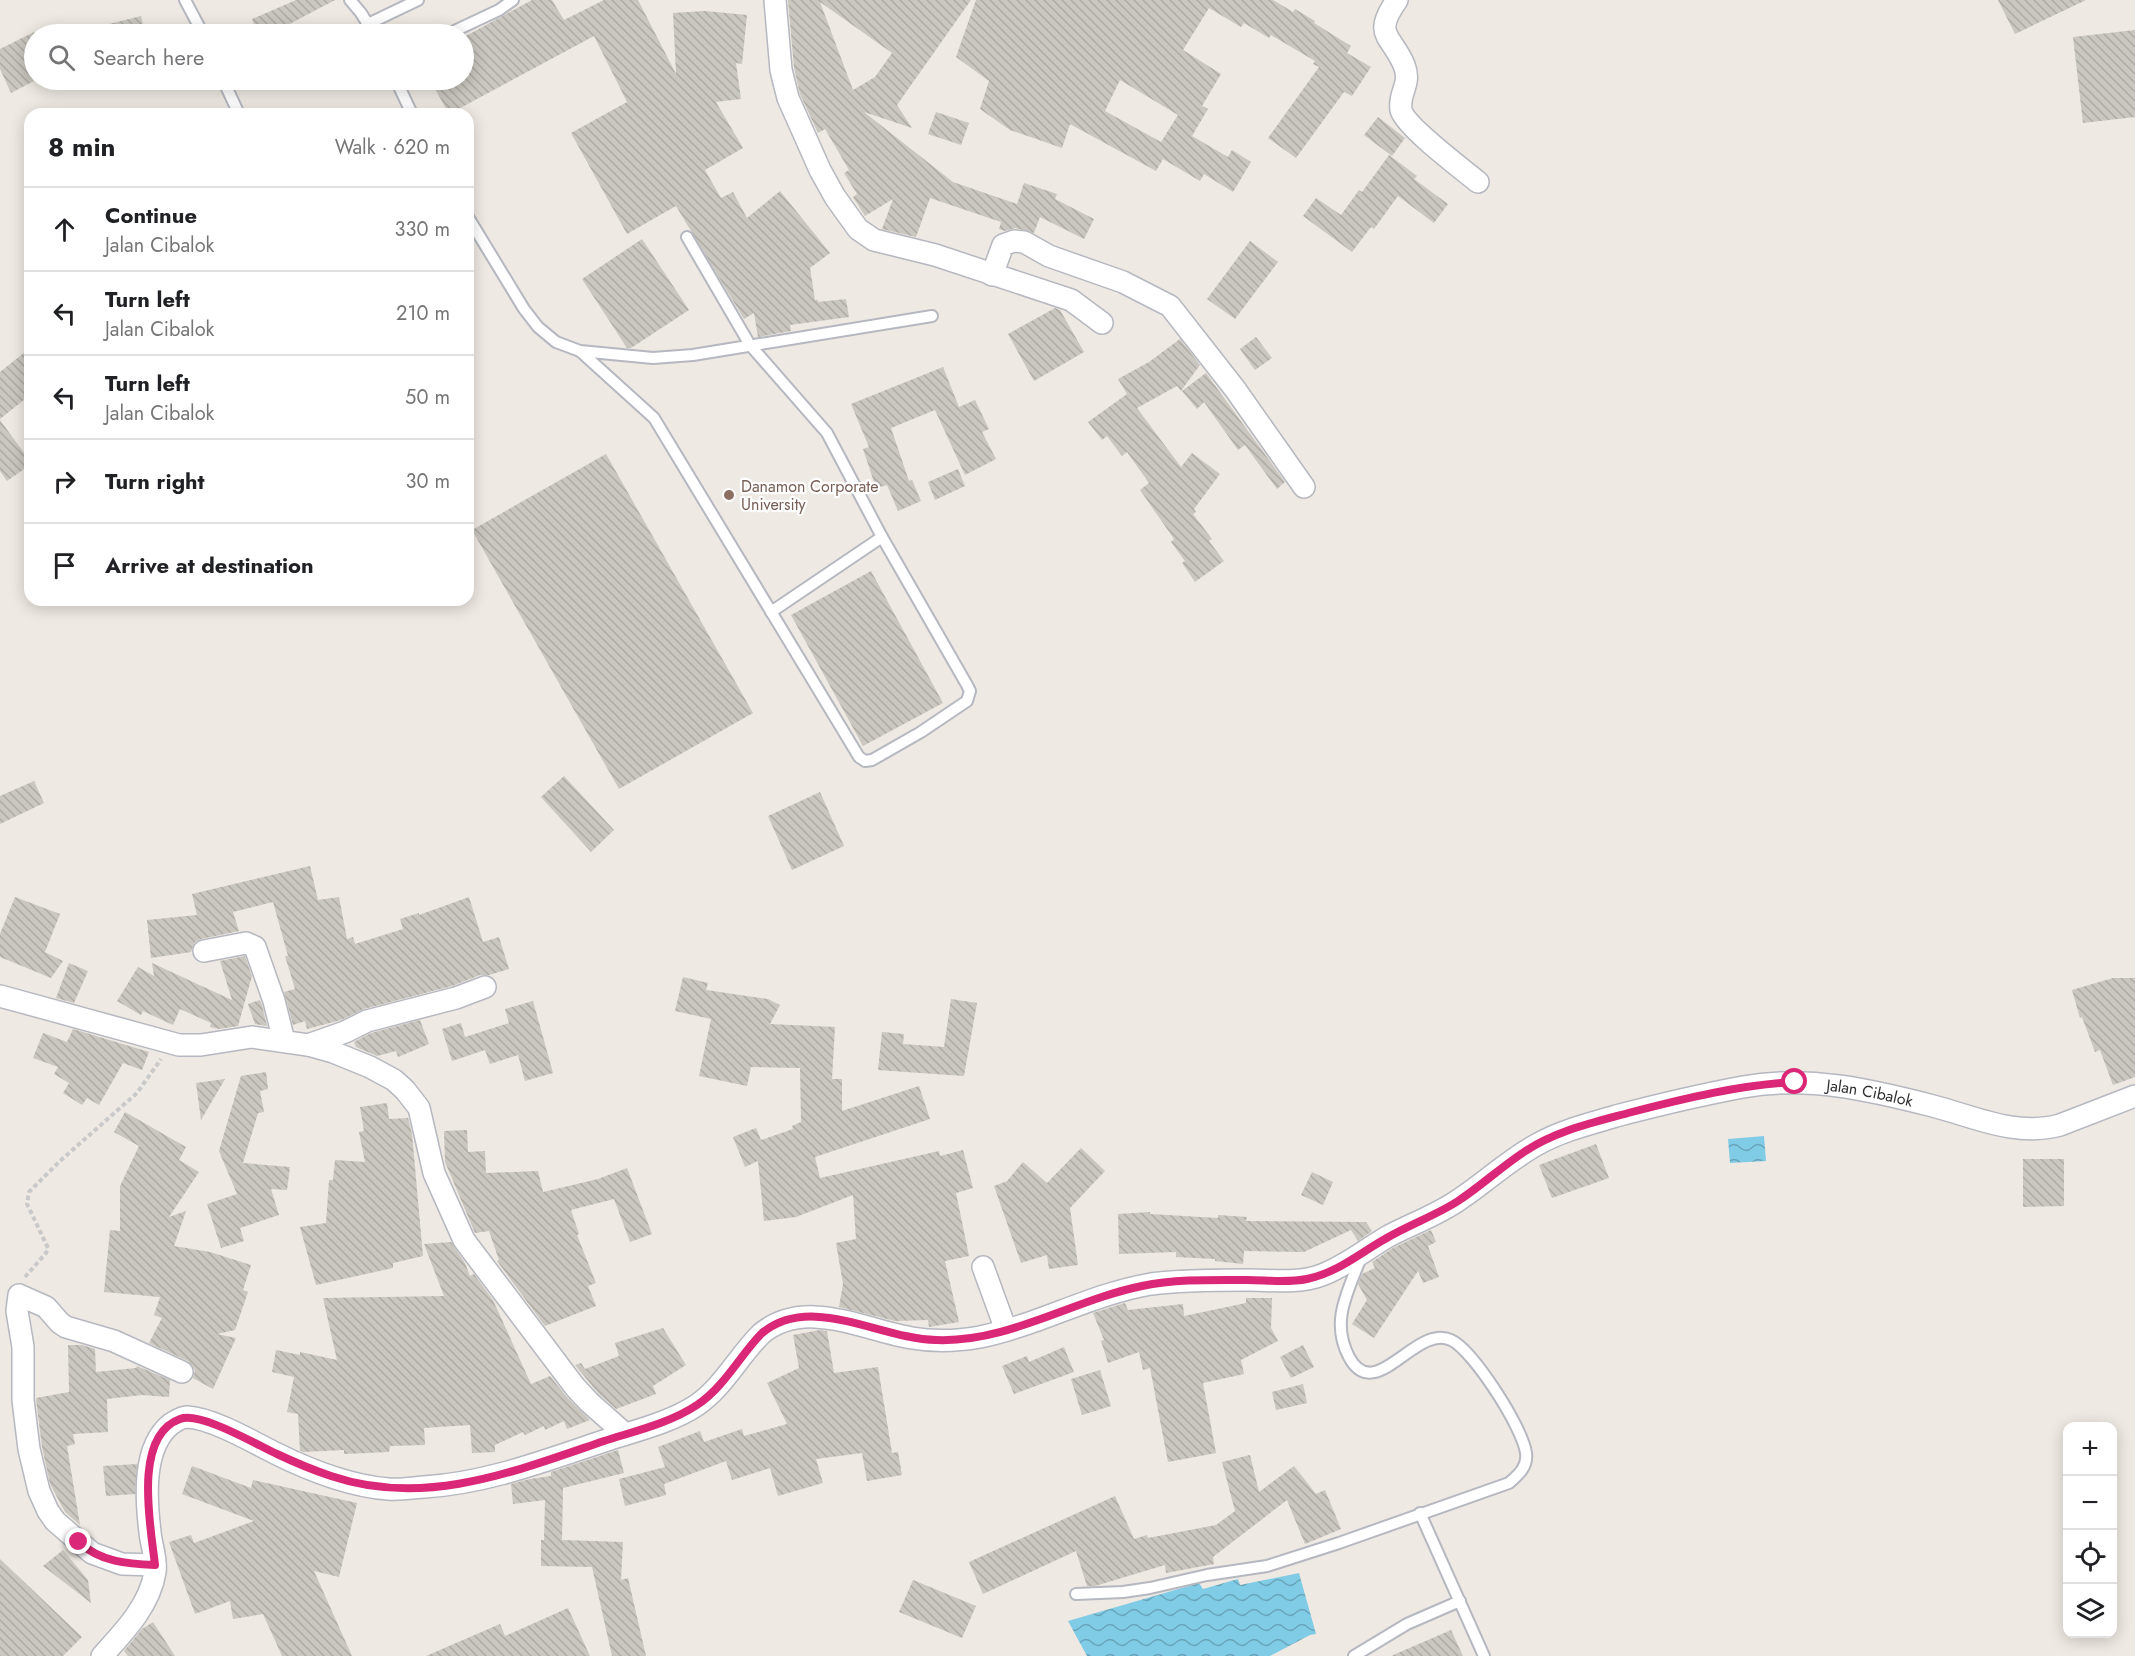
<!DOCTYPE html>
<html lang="en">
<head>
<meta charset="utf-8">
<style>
  body { margin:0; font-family:Jost,sans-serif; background:#f6f6f6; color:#202124 }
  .controls { position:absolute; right:18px; bottom:18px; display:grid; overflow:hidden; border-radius:12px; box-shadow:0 3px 15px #0003 }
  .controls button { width:54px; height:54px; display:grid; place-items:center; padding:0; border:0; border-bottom:2px solid #e0e0e0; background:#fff; color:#202124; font:30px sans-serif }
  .stop { position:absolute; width:18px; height:18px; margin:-14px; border:4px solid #db2777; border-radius:50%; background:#fff }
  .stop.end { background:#db2777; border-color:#fff; box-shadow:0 2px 6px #0008 }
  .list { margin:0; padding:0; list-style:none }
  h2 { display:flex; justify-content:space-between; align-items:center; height:78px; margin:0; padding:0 24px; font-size:26px }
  h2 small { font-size:20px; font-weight:400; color:#757577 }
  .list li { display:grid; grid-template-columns:39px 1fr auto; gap:18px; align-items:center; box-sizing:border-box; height:84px; padding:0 24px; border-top:2px solid #e0e0e0 }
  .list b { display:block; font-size:22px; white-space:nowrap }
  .list p { margin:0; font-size:20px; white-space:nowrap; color:#757577 }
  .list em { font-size:20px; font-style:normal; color:#757577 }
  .icon { flex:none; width:33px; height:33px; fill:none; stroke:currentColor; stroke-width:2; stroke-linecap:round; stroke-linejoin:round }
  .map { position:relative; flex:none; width:2135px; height:1656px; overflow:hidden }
  .search { position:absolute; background:#fff; box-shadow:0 3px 15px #0003; left:24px; top:24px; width:450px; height:66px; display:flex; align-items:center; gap:15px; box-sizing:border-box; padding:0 21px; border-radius:33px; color:#757577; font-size:22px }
  .panel { position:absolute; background:#fff; box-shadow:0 3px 15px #0003; left:24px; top:108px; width:450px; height:498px; border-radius:18px }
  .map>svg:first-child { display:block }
</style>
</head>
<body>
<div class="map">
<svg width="2135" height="1656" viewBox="0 0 2135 1656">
  <defs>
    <pattern id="water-waves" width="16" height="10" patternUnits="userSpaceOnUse" patternTransform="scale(1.5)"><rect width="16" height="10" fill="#80cbe5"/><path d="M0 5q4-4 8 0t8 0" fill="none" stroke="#69a5ba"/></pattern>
    <pattern id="building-back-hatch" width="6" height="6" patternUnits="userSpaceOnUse" patternTransform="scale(1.5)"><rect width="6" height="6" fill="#cac7c0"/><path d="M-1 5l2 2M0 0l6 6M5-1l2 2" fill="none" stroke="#aeaba5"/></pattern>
  </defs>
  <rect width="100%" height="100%" fill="#eee9e2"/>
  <g fill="url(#water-waves)">
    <polygon points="1764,1136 1766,1161 1730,1163 1728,1139"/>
    <polygon points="1299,1573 1316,1634 1310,1635 1270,1656 1087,1656 1068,1621 1199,1583 1203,1589 1238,1579 1240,1585"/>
  </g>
  <g fill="url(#building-back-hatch)" fill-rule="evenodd">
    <polygon points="296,0 335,0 282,28 284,34 258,34 252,19"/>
    <polygon points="532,0 552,0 564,20 604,0 638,0 676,74 673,13 705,11 747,15 742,64 736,63 741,99 716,102 743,148 705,170 721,198 733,192 747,218 780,191 830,253 810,268 815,300 818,300 818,302 846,299 849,317 790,325 791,331 758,337 754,313 744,319 676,206 627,234 571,133 627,102 594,36 449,114 430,80 464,80 464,37"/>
    <path d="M788,0H971L897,105L912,128L864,112L953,182L1017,204L1024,183L1057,194L1055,199L1094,219L1084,239L1040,217L1034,233L1015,228L1005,231L999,229L1001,222L930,198L916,237L882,229L893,199L865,216L853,197L857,194L844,173L849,170L825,129L818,133L800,94L794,68ZM820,2L892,53L875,77L853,90Z"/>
    <path d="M976,0H1273L1293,12L1295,9L1315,21L1314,23L1351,46L1347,53L1371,67L1352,96L1344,92L1296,158L1268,138L1319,67L1313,64L1315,61L1271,35L1269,38L1244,23L1241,27L1209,8L1183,50L1221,74L1202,106L1208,109L1192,136L1228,157L1232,150L1251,162L1233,192L1204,174L1200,181L1163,159L1156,171L1070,124L1062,148L1010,130L980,109L989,81L956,57ZM1120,80L1178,115L1161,142L1105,111Z"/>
    <polygon points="1998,0 2086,0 2015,34"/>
    <polygon points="141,16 145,34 94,34 93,28"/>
    <polygon points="2135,30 2135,117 2083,123 2073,37"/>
    <polygon points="34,32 34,81 11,93 0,69 0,49"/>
    <polygon points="936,112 969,123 961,145 928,134"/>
    <polygon points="1378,117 1405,138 1392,156 1364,135"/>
    <polygon points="1389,155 1417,176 1414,179 1448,204 1434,223 1398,196 1374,229 1371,227 1352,252 1303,216 1316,198 1341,215 1359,190 1362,192"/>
    <polygon points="642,239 689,310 631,348 627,348 582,279"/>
    <polygon points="1250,241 1278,262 1235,319 1207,299"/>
    <polygon points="1055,308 1060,310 1084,352 1034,381 1008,334"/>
    <polygon points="1256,337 1272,358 1255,370 1240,349"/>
    <polygon points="1180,339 1200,365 1181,391 1177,386 1137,408 1181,467 1192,453 1220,474 1194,509 1196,512 1193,514 1212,539 1209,541 1224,561 1195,582 1182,563 1185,561 1171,542 1174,539 1140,490 1149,483 1127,452 1122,456 1107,436 1102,440 1088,422 1127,394 1118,379 1149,362"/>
    <polygon points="30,348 30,395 0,419 0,372"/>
    <polygon points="943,367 959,407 975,400 989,429 982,432 996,459 965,475 935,410 891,428 909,481 912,480 921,501 898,511 887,485 876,488 863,449 869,447 851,404"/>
    <polygon points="1206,373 1285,482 1277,489 1245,445 1238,450 1204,402 1197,409 1182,391"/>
    <polygon points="0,420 30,461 30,465 7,481 0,471"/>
    <polygon points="606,454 753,713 619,789 472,530"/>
    <polygon points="958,469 965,486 935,500 928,482"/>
    <polygon points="871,571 943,703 863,746 791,615"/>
    <polygon points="564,776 614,830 591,852 541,797"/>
    <polygon points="34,781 44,803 0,824 0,796"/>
    <polygon points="820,792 844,846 792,870 768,816"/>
    <polygon points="310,866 318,900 339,897 347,939 353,937 355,944 403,929 400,919 419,913 419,915 469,897 483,942 499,937 509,969 489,975 480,975 452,986 364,1009 341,1020 307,1029 305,1021 293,1025 284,992 295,989 285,956 288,956 273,902 233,912 239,931 201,939 195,942 191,952 151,958 147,920 197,915 192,894"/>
    <polygon points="15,897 60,914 45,952 63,961 51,978 0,957 0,934"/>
    <polygon points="245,956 252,976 238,1026 219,1029 210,1027 211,1023 180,1009 173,1025 143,1011 141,1015 117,1001 138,967 154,976 152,963 232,1000 220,961"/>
    <polygon points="69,963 88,971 74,1003 56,998"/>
    <polygon points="683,977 708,983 706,990 768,999 780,1005 770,1024 835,1027 832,1079 842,1079 842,1111 919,1086 930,1119 815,1157 820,1178 939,1151 940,1156 963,1150 973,1188 956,1193 969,1256 945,1261 959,1322 929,1327 928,1320 895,1321 839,1307 843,1284 836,1243 856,1239 853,1195 796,1217 764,1221 758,1161 745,1167 733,1137 756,1128 761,1140 793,1129 792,1126 801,1122 800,1068 751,1067 747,1086 699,1076 711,1019 675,1011"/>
    <polygon points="2113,978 2135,978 2135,1077 2113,1085 2100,1050 2095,1052 2082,1017 2080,1018 2072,990"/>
    <polygon points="951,999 977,1003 964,1076 878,1070 882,1032 904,1034 903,1044 944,1047"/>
    <polygon points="260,1000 262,1005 267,1026 255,1024 248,1004"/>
    <polygon points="533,1001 553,1073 525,1081 518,1055 490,1064 485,1050 452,1061 442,1029 461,1023 465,1037 509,1023 505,1009"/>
    <polygon points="420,1020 429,1044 398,1057 396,1051 377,1056 356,1047 354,1042 371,1033"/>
    <polygon points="73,1029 149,1052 142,1070 123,1063 99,1105 87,1098 82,1105 63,1093 69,1083 54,1074 58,1067 33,1058 43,1033 67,1042"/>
    <polygon points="266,1072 268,1089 260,1091 264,1112 258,1113 243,1163 290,1167 287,1190 271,1189 279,1215 240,1228 244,1241 221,1248 207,1204 237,1194 219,1151 241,1076"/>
    <polygon points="225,1079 201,1120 196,1083"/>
    <polygon points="387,1103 389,1119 408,1118 412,1134 423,1256 393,1263 393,1268 316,1285 300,1227 326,1223 329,1180 333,1180 335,1160 365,1162 359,1132 364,1131 360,1107"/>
    <polygon points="125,1112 186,1147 179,1160 199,1172 169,1217 186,1211 174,1246 210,1252 251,1265 243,1290 248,1292 235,1330 217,1334 236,1338 213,1389 193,1378 195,1370 188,1361 149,1343 162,1318 154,1315 160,1297 104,1292 110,1230 120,1231 120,1186 139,1146 114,1132"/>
    <polygon points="467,1130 468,1152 485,1151 486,1173 538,1171 543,1192 598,1179 627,1168 652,1234 630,1242 614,1199 571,1210 579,1234 577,1235 596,1283 588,1286 596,1306 545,1326 497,1261 499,1260 489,1231 475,1233 445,1162 444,1131"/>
    <polygon points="1596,1144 1609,1178 1552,1198 1539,1165"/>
    <polygon points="1081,1148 1105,1171 1070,1208 1078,1265 1049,1269 1047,1255 1021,1263 994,1186 1007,1181 1023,1162 1047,1183"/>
    <polygon points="2023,1159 2064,1159 2064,1206 2023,1207"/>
    <polygon points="1312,1172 1333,1182 1323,1205 1301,1195"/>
    <polygon points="1150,1212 1150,1214 1218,1218 1218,1215 1247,1217 1246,1221 1366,1222 1372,1231 1358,1241 1351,1230 1304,1252 1244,1251 1243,1264 1215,1261 1215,1259 1176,1257 1176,1252 1119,1254 1118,1214"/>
    <polygon points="1431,1230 1436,1242 1428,1246 1439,1277 1423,1283 1418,1271 1374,1338 1352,1324 1367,1300 1358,1284 1362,1274 1375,1268 1372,1262 1393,1248"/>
    <polygon points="451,1242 465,1263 470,1276 474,1274 493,1300 531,1384 550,1376 566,1396 590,1420 567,1429 564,1421 545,1430 544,1426 525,1435 523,1432 495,1445 495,1452 472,1453 470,1425 424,1428 425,1445 390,1446 389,1452 344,1454 344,1450 303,1452 300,1451 298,1414 287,1412 294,1377 272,1372 276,1350 300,1355 300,1352 337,1360 323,1298 444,1296 424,1244"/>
    <polygon points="1246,1298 1272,1298 1271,1328 1278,1341 1241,1360 1244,1374 1203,1383 1216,1453 1168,1462 1150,1368 1143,1370 1139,1352 1108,1363 1101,1341 1104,1340 1093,1313 1125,1303 1128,1310 1183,1304 1184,1316 1246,1303"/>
    <polygon points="663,1328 686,1365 653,1386 656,1394 616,1409 598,1393 575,1365 581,1363 585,1369 619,1356 615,1343"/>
    <polygon points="820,1330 827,1331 834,1373 878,1367 892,1453 898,1452 902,1475 867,1481 862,1453 816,1459 823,1483 778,1496 770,1468 732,1480 726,1461 664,1484 666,1495 625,1506 619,1479 665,1467 658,1447 700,1431 704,1442 742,1429 744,1436 787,1424 767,1383 799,1368 793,1335"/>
    <polygon points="68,1345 82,1345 95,1349 96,1372 136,1368 137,1366 170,1380 169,1397 142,1395 107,1399 108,1432 73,1434 75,1444 67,1446 80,1525 65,1512 50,1484 42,1447 36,1399 36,1398 69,1392"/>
    <polygon points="1303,1345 1314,1367 1291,1378 1280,1357"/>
    <polygon points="1064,1347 1074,1372 1014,1394 1002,1366 1027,1356 1029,1362"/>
    <polygon points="1100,1370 1111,1406 1082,1415 1071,1379"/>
    <polygon points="1303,1384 1307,1403 1276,1410 1272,1392"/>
    <polygon points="618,1450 624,1473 563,1488 562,1540 623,1542 621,1580 628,1578 646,1656 612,1656 592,1567 541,1566 541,1540 544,1540 545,1500 513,1504 511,1484 530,1479 551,1476 551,1472"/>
    <polygon points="1250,1455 1259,1492 1294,1466 1316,1494 1325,1490 1341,1529 1305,1544 1287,1500 1213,1557 1214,1564 1166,1573 1165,1565 1095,1586 1087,1586 1076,1551 983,1594 969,1562 1115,1496 1134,1539 1147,1535 1148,1538 1216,1525 1235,1511 1222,1462"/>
    <polygon points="137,1464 135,1494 106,1496 103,1466"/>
    <polygon points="192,1466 251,1488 253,1480 357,1503 339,1577 314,1571 352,1656 282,1656 263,1614 233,1619 230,1601 195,1614 169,1542 191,1535 194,1543 254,1521 182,1494"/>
    <polygon points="63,1550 88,1580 91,1603 43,1566"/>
    <polygon points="0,1559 82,1637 63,1656 0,1656"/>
    <polygon points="913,1580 976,1606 962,1638 899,1612"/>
    <polygon points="568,1608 590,1656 426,1656 500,1624 505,1636"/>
    <polygon points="153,1622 175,1656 128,1656 124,1651 142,1629"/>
    <polygon points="1451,1630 1463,1656 1391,1656"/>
  </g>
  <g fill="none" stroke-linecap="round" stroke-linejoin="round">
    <defs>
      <g id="service">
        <polyline points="185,0 203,34"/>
        <polyline points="350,0 361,13 374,34"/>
        <polyline points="368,24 418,0"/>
        <polyline points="448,34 499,10 513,0"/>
        <polyline points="223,80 239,114"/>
        <polyline points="396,80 412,114"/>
        <polyline points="468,217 524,309 538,327 556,342 580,351 653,358 693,355 932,316"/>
        <polyline points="580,351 654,418 859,757 865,761 872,760 921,732 967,701 970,691 967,685 882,537 827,433 750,345 687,237"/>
        <polyline points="771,612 882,537"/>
        <polyline points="1420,1513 1484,1656"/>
        <path d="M1076,1594L1123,1592L1150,1588L1207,1575L1267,1566L1339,1543L1509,1483C1518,1475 1528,1467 1526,1453C1523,1428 1473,1350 1451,1340C1416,1323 1375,1406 1349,1357C1330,1321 1348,1292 1361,1257"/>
        <polyline points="1354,1656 1407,1624 1460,1601"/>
      </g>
      <g id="minor">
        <polyline points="775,0 781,70 788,98 820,170 835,197 858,229 874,240 935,255 1071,300 1102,323"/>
        <path d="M1397,0C1372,36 1391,34 1404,65C1412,84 1398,93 1401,110C1405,126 1462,169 1478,182"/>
        <polyline points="992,275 1003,245 1014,241 1024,242 1049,256 1123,282 1170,306 1235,389 1304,487"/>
        <polyline points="204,951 246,943 255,947 274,1001 284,1041"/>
        <polyline points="0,996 179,1045 201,1045 252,1037 308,1045 333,1052 370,1067 394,1080 405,1090 419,1108 434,1173 464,1240 575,1387 589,1402 625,1434"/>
        <polyline points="308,1045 345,1032 367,1021 456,998 485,987"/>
        <polyline points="983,1267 1006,1330"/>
        <polyline points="155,1565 122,1564 92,1553 55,1521 48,1511 39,1491 29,1449 23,1400 23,1347 17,1311 19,1295 46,1307 60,1323 66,1327 114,1341 182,1372"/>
        <path id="s1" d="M102,1656C124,1632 150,1605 155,1572C157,1559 151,1545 150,1532C146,1499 142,1447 171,1424C176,1421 181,1417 187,1417C212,1418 253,1442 275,1453C309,1470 350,1486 388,1489C400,1490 412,1488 424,1487C487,1483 544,1461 604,1441C634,1431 670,1423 697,1405C723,1387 738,1357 761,1334C805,1297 863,1330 912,1338C934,1342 958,1341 980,1337C1038,1325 1092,1294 1151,1284C1182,1280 1215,1280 1247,1280C1272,1280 1298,1284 1322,1275C1346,1266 1365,1250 1387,1237C1411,1224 1438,1215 1460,1199C1487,1181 1510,1159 1538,1144C1563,1130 1590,1124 1616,1116C1658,1105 1700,1095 1743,1087C1807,1075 1871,1090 1933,1106C1975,1117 2016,1137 2060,1125L2135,1096"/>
      </g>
    </defs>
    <use href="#service" stroke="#b5b8c0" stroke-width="14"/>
    <use href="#minor" stroke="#b5b8c0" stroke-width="24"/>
    <polyline stroke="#c9c9c9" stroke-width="4" stroke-dasharray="4.5 3" stroke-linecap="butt" points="25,1277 46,1253 48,1248 27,1204 29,1192 60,1161 137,1093 161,1059"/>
    <use href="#service" stroke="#fff" stroke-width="10"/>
    <use href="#minor" stroke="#fff" stroke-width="21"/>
  </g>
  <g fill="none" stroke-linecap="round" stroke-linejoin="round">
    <path stroke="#db2777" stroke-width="8" d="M79,1542C100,1562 128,1564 155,1565C151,1528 132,1436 180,1419C200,1411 257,1445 277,1454C294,1462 313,1470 331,1476C425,1508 516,1471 604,1441C635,1431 670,1423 697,1405C724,1387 739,1357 761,1334C810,1292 880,1339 936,1340C1008,1343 1073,1300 1142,1286C1176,1279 1212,1280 1247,1280C1266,1280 1287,1283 1307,1279C1337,1273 1360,1253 1385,1239C1408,1225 1435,1216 1458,1201C1481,1186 1501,1167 1524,1152C1557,1130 1596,1122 1632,1112C1686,1098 1740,1085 1795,1082"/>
  </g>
  <circle fill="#8d6e63" stroke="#fff" stroke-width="2" cx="729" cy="495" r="6"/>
  <g text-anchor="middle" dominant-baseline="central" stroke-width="4.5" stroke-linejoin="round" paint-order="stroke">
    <g font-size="16" fill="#785e54" stroke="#fff" text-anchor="start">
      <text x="741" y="486">Danamon Corporate<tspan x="741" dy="18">University</tspan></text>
    </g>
    <g font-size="16" fill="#2e2e2e" stroke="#fff">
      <text stroke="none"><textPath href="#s1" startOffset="2078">Jalan Cibalok</textPath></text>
    </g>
  </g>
</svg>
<div class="controls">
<button>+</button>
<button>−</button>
<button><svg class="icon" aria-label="locate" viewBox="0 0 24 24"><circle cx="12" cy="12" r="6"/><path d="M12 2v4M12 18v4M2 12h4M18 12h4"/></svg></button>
<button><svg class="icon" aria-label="layers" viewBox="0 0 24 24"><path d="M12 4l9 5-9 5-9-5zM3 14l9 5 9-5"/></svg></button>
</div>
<div class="stop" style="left:1795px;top:1082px"></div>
<div class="stop end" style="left:79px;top:1542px"></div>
<div class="search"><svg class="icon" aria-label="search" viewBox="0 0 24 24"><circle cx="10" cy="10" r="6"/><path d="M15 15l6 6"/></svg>Search here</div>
<section class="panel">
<h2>8 min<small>Walk · 620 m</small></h2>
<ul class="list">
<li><svg class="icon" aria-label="ahead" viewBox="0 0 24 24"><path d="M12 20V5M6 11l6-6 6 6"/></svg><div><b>Continue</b><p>Jalan Cibalok</p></div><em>330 m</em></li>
<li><svg class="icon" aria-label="left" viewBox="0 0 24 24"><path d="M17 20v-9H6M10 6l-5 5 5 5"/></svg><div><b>Turn left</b><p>Jalan Cibalok</p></div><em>210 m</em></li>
<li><svg class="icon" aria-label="left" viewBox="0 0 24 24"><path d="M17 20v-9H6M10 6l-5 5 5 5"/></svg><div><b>Turn left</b><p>Jalan Cibalok</p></div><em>50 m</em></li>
<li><svg class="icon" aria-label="right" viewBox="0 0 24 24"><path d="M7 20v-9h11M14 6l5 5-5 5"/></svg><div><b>Turn right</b></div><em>30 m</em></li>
<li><svg class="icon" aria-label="arrive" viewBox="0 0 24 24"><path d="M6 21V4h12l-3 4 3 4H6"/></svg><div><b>Arrive at destination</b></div></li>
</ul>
</section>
</div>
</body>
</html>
